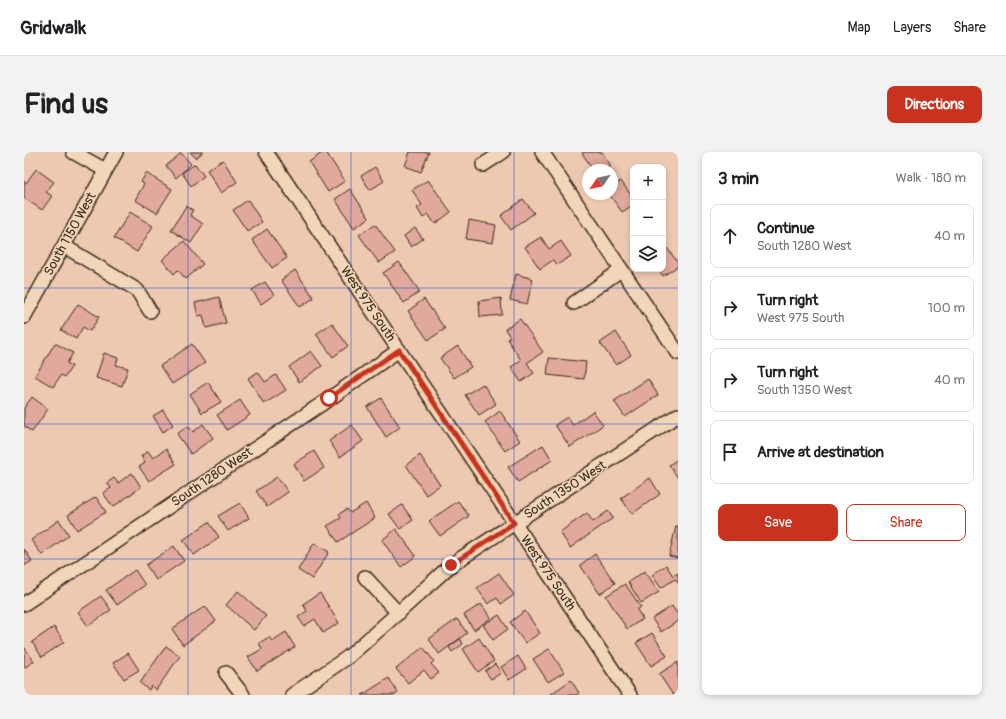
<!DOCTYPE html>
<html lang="en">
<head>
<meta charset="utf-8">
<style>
  body { margin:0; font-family:Pangolin,sans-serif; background:#f2f2f2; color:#202124 }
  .controls { position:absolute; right:12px; top:12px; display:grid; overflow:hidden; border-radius:8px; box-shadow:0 2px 6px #0003 }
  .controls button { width:36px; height:36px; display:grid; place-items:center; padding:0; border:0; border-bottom:1px solid #e0e0e0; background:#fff; color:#202124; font:20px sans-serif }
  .compass { position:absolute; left:558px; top:12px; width:36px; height:36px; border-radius:50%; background:#fff; box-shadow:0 2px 6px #0003; rotate:236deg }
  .stop { position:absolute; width:12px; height:12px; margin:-9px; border:3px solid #c8321e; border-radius:50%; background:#fff }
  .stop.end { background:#c8321e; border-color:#fff; box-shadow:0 1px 4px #0008 }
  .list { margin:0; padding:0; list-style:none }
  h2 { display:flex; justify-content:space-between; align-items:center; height:52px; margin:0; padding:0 16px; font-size:17px }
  h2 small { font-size:13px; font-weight:400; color:#757577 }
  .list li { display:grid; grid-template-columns:26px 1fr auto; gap:12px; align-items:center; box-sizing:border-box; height:64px; margin:0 8px 8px; padding:0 8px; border:1px solid #e0e0e0; border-radius:8px }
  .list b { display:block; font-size:15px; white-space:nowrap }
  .list p { margin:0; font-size:13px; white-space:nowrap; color:#757577 }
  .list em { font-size:13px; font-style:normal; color:#757577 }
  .actions { display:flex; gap:8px; padding:12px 16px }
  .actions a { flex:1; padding:9px 0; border:1px solid #c8321e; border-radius:8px; text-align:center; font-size:14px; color:#c8321e }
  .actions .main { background:#c8321e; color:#fff }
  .icon { flex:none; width:22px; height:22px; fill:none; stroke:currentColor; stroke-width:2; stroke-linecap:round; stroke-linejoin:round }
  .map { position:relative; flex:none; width:654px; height:543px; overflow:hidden; border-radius:8px }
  header { display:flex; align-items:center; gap:24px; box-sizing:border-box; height:56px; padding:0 20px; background:#fff; border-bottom:1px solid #e0e0e0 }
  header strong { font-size:19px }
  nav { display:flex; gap:22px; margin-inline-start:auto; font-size:14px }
  .intro { display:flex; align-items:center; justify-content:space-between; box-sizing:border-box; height:96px; padding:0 24px }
  h1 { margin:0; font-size:28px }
  .button { padding:10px 18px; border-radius:8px; background:#c8321e; color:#fff; font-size:14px; font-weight:700 }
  main { display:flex; gap:24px; padding:0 24px }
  aside { flex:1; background:#fff; border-radius:8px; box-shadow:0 2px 6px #0003 }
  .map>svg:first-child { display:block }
</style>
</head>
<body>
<header>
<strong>Gridwalk</strong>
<nav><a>Map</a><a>Layers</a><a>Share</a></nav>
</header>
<div class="intro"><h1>Find us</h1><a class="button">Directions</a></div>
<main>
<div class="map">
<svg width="654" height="543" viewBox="0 0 654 543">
  <rect width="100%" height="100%" fill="#eec9b2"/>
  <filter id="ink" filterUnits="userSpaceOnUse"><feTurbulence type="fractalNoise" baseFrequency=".025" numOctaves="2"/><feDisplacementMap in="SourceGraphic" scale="8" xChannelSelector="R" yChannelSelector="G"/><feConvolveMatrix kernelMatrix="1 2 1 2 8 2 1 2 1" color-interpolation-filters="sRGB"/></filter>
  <g filter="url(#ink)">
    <g fill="#e1a89d" stroke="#3b2a1e">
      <polygon points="166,0 179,0 172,6"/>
      <polygon points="299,0 302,0 321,29 304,40 285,10"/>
      <polygon points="386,0 405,0 397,20 381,14"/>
      <polygon points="560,0 578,0 587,14 581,18 569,18 558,1"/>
      <polygon points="157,1 167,12 152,26 142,14"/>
      <polygon points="199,8 213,30 197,41 183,18"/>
      <polygon points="171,12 180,24 167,34 158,21"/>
      <polygon points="351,15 360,29 346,38 337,24"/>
      <polygon points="12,17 30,30 22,40 28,44 18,58 0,46 0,29 2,31"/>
      <polygon points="122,21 148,37 133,61 111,48 120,32 117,30"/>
      <polygon points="404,28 427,60 411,72 404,62 399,66 393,56 398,53 388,38"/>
      <polygon points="597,29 609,46 609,53 598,60 585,42 588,42 588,35"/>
      <polygon points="326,37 345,66 330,76 311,47"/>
      <polygon points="499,47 510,61 487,78 477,64"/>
      <polygon points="224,48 238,70 223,79 209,58"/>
      <polygon points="162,54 169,58 166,63 179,72 167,91 147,78"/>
      <polygon points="106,60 129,74 113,100 90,86"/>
      <polygon points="445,68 472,73 469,91 442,87"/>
      <polygon points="351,72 371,100 355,111 335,83"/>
      <polygon points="391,76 399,87 387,95 380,84"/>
      <polygon points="243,77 263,106 248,116 228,88"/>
      <polygon points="517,85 525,97 537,89 547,104 533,113 529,108 516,117 501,95"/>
      <polygon points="160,89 179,112 162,127 154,118 150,122 138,108"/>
      <polygon points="641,93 654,111 654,114 639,124 634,117 639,117 639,95"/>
      <polygon points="375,110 396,140 380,151 359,121"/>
      <polygon points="271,118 290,146 276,155 257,128"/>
      <polygon points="492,122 509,127 503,152 486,148"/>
      <polygon points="241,130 250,143 237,152 228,138"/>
      <polygon points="195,145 202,171 182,176 179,163 174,164 171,151"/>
      <polygon points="477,146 478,163 456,165 455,149"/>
      <polygon points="400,147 421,177 404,188 384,159"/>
      <polygon points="54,152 75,165 66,179 59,175 52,187 37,178"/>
      <polygon points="496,167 519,200 503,211 510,221 497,230 487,215 497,208 483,187 486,185 481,177"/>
      <polygon points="308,171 324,194 309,205 292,182"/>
      <polygon points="592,180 607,203 592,213 576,191"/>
      <polygon points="31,191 49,201 43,211 48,214 41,225 37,223 29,235 11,224"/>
      <polygon points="168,192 181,211 148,232 136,214"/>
      <polygon points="434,194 447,215 430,226 416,206"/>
      <polygon points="287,199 298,214 275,230 265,215"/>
      <polygon points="80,201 94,206 92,213 104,216 98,234 72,226"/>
      <polygon points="525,206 562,210 560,227 523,223"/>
      <polygon points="234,220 241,230 252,223 262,238 240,252 224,226"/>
      <polygon points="624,227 634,243 601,265 590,249"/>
      <polygon points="184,230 197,250 178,261 166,242"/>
      <polygon points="459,232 472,252 455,263 441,243"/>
      <polygon points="8,245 24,257 8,280 0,274 0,256"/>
      <polygon points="357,246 376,275 362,285 343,255"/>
      <polygon points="216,248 226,263 203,278 193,263"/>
      <polygon points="139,258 149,273 139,280 129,264"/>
      <polygon points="476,259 496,289 481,299 461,270"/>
      <polygon points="569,259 579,273 546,295 531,273 543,265 549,273"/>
      <polygon points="179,272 189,286 167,302 153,282 164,274 169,280"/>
      <polygon points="328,273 339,289 316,305 305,289"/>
      <polygon points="519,293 528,308 494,330 484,315"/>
      <polygon points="142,297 152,312 125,329 115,315 121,311 117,304 124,299 129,306"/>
      <polygon points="290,299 300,316 280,329 270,312"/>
      <polygon points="396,303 416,333 402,343 382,313"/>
      <polygon points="654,307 654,326 645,313"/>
      <polygon points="108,321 117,335 89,355 79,341 87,336 83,331 90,326 94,331"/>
      <polygon points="253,325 264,340 243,355 232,339"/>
      <polygon points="626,326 636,342 608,362 597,346"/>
      <polygon points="72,345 82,360 53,378 44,363"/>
      <polygon points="434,349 445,364 416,384 405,369"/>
      <polygon points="216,351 225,366 204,379 194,364"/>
      <polygon points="342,351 351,366 314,390 303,374 317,366 315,362 323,357 326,361"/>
      <polygon points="378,353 389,368 376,377 365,362"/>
      <polygon points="584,359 589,366 546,396 536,380 563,361 569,370"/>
      <polygon points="35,368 45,383 18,403 7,388"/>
      <polygon points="185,370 195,385 170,403 159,388"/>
      <polygon points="652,374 654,374 654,406 645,404"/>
      <polygon points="372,377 392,404 377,415 358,388"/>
      <polygon points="290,391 305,400 288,427 274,418"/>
      <polygon points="150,394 160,409 132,428 122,413"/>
      <polygon points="0,397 8,409 0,414"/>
      <polygon points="571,402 591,431 576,442 556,413"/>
      <polygon points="642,413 649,424 654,421 654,431 651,427 637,436 628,423"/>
      <polygon points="111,418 121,433 93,453 82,438"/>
      <polygon points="621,419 635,440 617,451 604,430"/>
      <polygon points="475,421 490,443 477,452 473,446 464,452 453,436"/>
      <polygon points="601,432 617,455 613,458 619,467 603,477 582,444"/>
      <polygon points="214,439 242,464 230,478 202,453"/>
      <polygon points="296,441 315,471 299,481 291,467 280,474 274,465 283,459 279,452"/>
      <polygon points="77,444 87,458 64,474 54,460"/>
      <polygon points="457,452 467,466 450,478 440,463"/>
      <polygon points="181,454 192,469 159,493 148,477"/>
      <polygon points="648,454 654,463 654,469 637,480 628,467"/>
      <polygon points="501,459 516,481 501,491 486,470"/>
      <polygon points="475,463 484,477 469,488 459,473"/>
      <polygon points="433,467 443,481 415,502 405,487"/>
      <polygon points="30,475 40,490 18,505 8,490"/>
      <polygon points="262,480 271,495 233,519 224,505 238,497 235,491 245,485 248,489"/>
      <polygon points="628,481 643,504 627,514 612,491"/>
      <polygon points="455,486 470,509 454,520 439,497"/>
      <polygon points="436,487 439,492 428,500 425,495"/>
      <polygon points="142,494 156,504 132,538 127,534 125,538 116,531"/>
      <polygon points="0,495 10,509 0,516"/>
      <polygon points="399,495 410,509 407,512 415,521 407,527 400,518 384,531 372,517"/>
      <polygon points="525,497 540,520 524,530 509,507"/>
      <polygon points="104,501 115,518 100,527 89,511"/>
      <polygon points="494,504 502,517 485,528 477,515"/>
      <polygon points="654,510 654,543 649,543 635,522"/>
      <polygon points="471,512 477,521 467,527 461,519"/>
      <polygon points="365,526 374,541 371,543 338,543"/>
      <polygon points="547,528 555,541 552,543 528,543 527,542"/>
    </g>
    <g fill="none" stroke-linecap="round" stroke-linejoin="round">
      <defs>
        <g id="minor">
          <polyline points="49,0 81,18"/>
          <polyline points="242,0 606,543"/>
          <polyline points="518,0 654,201"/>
          <polyline points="459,13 479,0"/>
          <polyline points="40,94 113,138 126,159"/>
          <polyline points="550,151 597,118"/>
          <polyline points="0,165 92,0"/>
          <polyline points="341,425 374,461"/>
          <polyline points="0,452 305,247 375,198"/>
          <polyline points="202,521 219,543"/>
          <polyline points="268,543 324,505 374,461 427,413 654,263"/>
        </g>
      </defs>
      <use href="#minor" stroke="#3b2a1e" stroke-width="16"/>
      <use href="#minor" stroke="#f2d6b9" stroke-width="13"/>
    </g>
  </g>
  <g fill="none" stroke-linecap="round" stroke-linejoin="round" filter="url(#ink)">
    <polyline stroke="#c8321e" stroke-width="5" points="305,246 375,198 490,371 427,413"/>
  </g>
  <path fill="none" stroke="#1d4ed8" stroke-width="1" stroke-opacity="0.55" d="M164,0V543M327,0V543M490,0V543M0,136H654M0,272H654M0,407H654"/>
  <g text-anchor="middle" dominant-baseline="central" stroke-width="3" stroke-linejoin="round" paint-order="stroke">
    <g font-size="13" fill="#3b2a1e" stroke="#f2d6b9">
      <text transform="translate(46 82) rotate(-61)">South 1150 West</text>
      <text transform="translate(344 152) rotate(56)">West 975 South</text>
      <text transform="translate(188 325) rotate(-34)">South 1280 West</text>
      <text transform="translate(541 338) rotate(-33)">South 1350 West</text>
      <text transform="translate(524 421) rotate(56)">West 975 South</text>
    </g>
  </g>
</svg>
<div class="controls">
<button>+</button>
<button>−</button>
<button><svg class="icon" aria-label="layers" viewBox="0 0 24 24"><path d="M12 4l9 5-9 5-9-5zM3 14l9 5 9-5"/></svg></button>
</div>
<svg class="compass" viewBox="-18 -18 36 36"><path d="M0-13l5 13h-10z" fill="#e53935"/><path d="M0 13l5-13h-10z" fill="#757577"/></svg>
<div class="stop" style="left:305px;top:246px"></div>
<div class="stop end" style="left:427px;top:413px"></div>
</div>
<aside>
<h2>3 min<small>Walk · 180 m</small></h2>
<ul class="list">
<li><svg class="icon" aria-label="ahead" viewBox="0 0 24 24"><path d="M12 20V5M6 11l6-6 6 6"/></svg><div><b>Continue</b><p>South 1280 West</p></div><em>40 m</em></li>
<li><svg class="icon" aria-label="right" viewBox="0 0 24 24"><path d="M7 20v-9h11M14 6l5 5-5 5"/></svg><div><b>Turn right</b><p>West 975 South</p></div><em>100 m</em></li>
<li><svg class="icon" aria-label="right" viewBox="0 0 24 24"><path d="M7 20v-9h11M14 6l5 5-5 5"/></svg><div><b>Turn right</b><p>South 1350 West</p></div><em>40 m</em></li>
<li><svg class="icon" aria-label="arrive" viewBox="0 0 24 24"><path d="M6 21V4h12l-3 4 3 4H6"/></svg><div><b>Arrive at destination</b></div></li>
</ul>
<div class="actions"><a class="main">Save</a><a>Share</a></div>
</aside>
</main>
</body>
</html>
